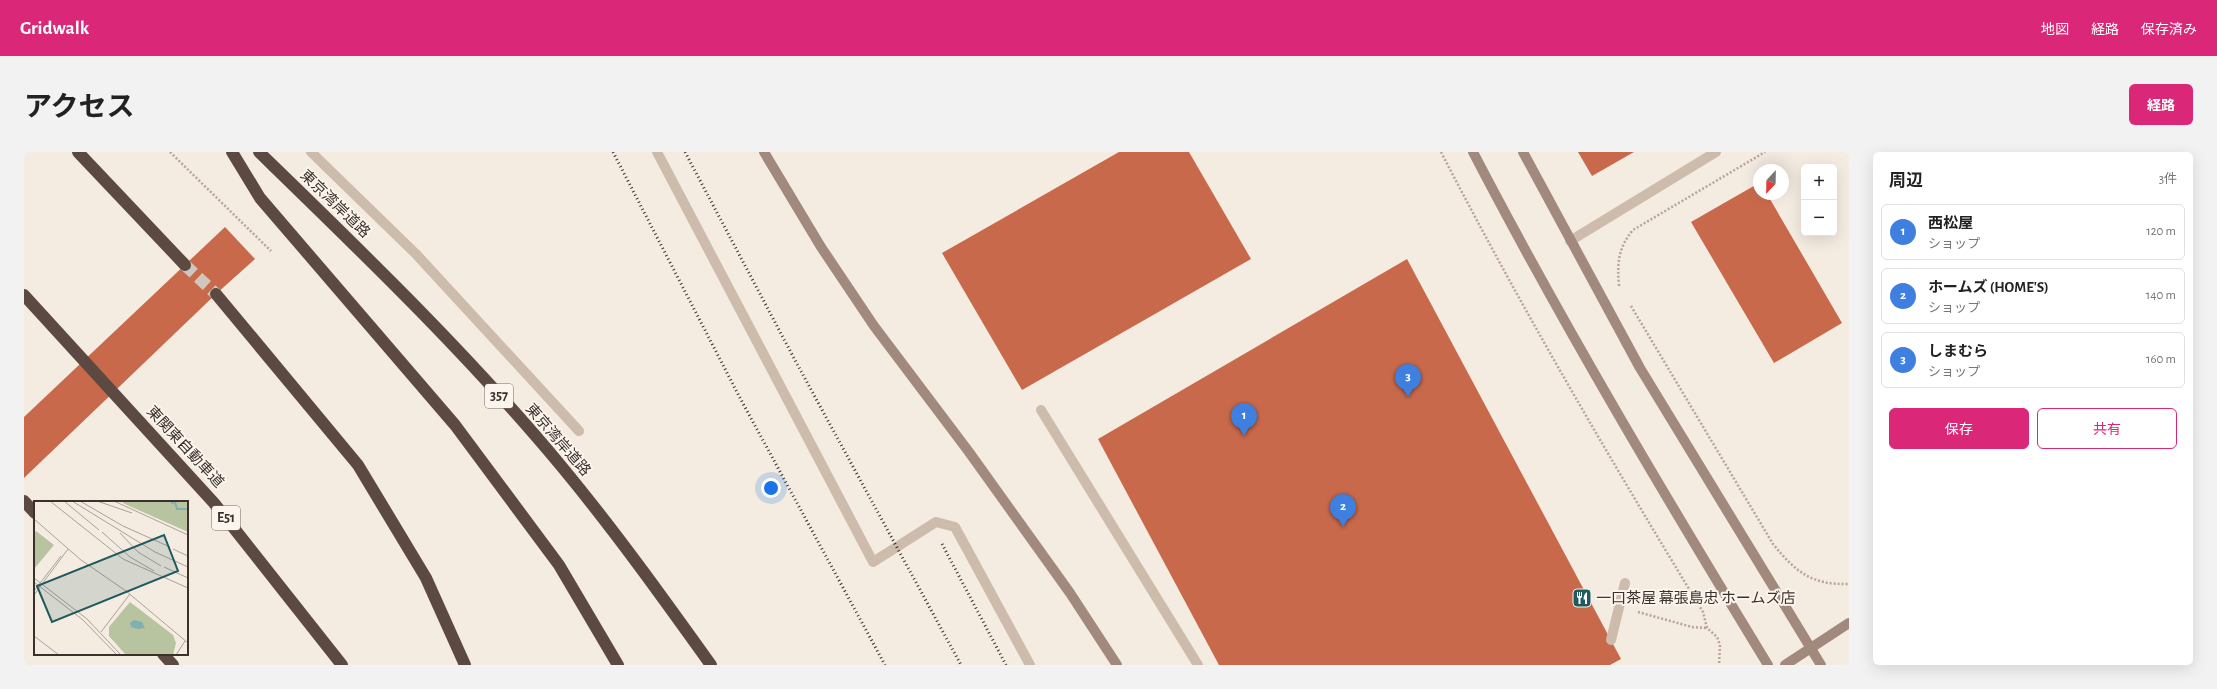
<!DOCTYPE html>
<html lang="ja">
<head>
<meta charset="utf-8">
<style>
  body { margin:0; font-family:"Alegreya Sans","Noto Sans JP",sans-serif; background:#f2f2f2; color:#222 }
  .controls { position:absolute; right:12px; top:12px; display:grid; overflow:hidden; border-radius:6px; box-shadow:0 4px 16px #0002 }
  .controls button { width:36px; height:36px; display:grid; place-items:center; padding:0; border:0; border-bottom:1px solid #e0e0e0; background:#fff; color:#222; font:20px sans-serif }
  .compass { position:absolute; left:1729px; top:12px; width:36px; height:36px; border-radius:50%; background:#fff; box-shadow:0 4px 16px #0002; rotate:202deg }
  .you { position:absolute; left:747px; top:336px; width:14px; height:14px; margin:-10px; border:3px solid #fff; border-radius:50%; background:#1a73e8; box-shadow:0 0 0 6px #1a73e833 }
  .badge { display:grid; place-items:center; width:26px; height:26px; border-radius:50%; background:#db2777; color:#fff; font-size:13px; font-weight:700 }
  .pin { position:absolute; translate:-50% -33px; filter:drop-shadow(0 1px 2px #0008) }
  .pin::after { content:''; position:absolute; top:21px; width:14px; height:12px; background:inherit; clip-path:polygon(0 0,100% 0,50% 100%) }
  .list { margin:0; padding:0; list-style:none }
  h2 { display:flex; justify-content:space-between; align-items:center; height:52px; margin:0; padding:0 16px; font-size:17px }
  h2 small { font-size:13px; font-weight:400; color:#767676 }
  .list li { display:grid; grid-template-columns:26px 1fr auto; gap:12px; align-items:center; box-sizing:border-box; height:56px; margin:0 8px 8px; padding:0 8px; border:1px solid #e0e0e0; border-radius:6px }
  .list b { display:block; font-size:15px; white-space:nowrap }
  .list p { margin:0; font-size:13px; white-space:nowrap; color:#767676 }
  .list em { font-size:13px; font-style:normal; color:#767676 }
  .actions { display:flex; gap:8px; padding:12px 16px }
  .actions a { flex:1; padding:9px 0; border:1px solid #db2777; border-radius:6px; text-align:center; font-size:14px; color:#db2777 }
  .actions .main { background:#db2777; color:#fff }
  .map { position:relative; flex:none; width:1825px; height:513px; overflow:hidden; border-radius:6px }
  header { display:flex; align-items:center; gap:24px; box-sizing:border-box; height:56px; padding:0 20px; background:#db2777; color:#fff }
  header strong { font-size:19px }
  nav { display:flex; gap:22px; margin-inline-start:auto; font-size:14px }
  .intro { display:flex; align-items:center; justify-content:space-between; box-sizing:border-box; height:96px; padding:0 24px }
  h1 { margin:0; font-size:28px }
  .button { padding:10px 18px; border-radius:6px; background:#db2777; color:#fff; font-size:14px; font-weight:700 }
  main { display:flex; gap:24px; padding:0 24px }
  aside { flex:1; background:#fff; border-radius:6px; box-shadow:0 4px 16px #0002 }
  .map>svg:first-child { display:block }
</style>
</head>
<body>
<header>
<strong>Gridwalk</strong>
<nav><a>地図</a><a>経路</a><a>保存済み</a></nav>
</header>
<div class="intro"><h1>アクセス</h1><a class="button">経路</a></div>
<main>
<div class="map">
<svg width="1825" height="513" viewBox="0 0 1825 513">
  <rect width="100%" height="100%" fill="#f4ebe1"/>
  <g fill="#c8694b">
    <polygon points="1095,0 1165,0 1227,107 998,238 918,101"/>
    <polygon points="1554,0 1610,0 1568,24"/>
    <polygon points="1735,31 1735,42 1743,42 1818,171 1750,211 1667,70"/>
    <polygon points="201,75 231,107 192,142 0,326 0,265"/>
    <polygon points="1383,107 1597,507 1586,513 1195,513 1074,287"/>
  </g>
  <g fill="none" stroke-linecap="round" stroke-linejoin="round">
    <polyline stroke="#cfc6bd" stroke-width="12" stroke-dasharray="12 6" stroke-linecap="butt" points="161,113 192,142"/>
    <g stroke="#b9a596" stroke-width="2.5" stroke-dasharray="2 2" stroke-linecap="butt">
      <polyline points="146,0 247,99"/>
      <path d="M1417,0C1498,157 1587,309 1679,460L1683,476L1693,485L1696,493L1695,513"/>
      <path d="M1595,134C1593,111 1594,96 1609,78L1741,0"/>
      <path d="M1607,154L1749,392C1772,420 1787,433 1825,432"/>
      <polyline points="1614,460 1668,475 1683,476"/>
    </g>
    <g stroke="#cdbbac" stroke-width="10">
      <polyline points="287,0 392,102 555,279"/>
      <polyline points="633,0 849,410 912,370 931,375 1006,513"/>
      <polyline points="1017,258 1174,513"/>
      <polyline points="1587,488 1601,431"/>
    </g>
    <polyline stroke="#cdbbac" stroke-width="10" points="1546,89 1692,0"/>
    <g stroke="#a18a7d" stroke-width="10">
      <polyline points="740,0 797,95 850,174 945,300 1046,441 1093,513"/>
      <path d="M1449,0C1540,175 1641,344 1744,513"/>
      <polyline points="1499,0 1616,216 1797,513"/>
      <polyline points="1761,513 1825,471"/>
    </g>
    <g stroke="#5c4a42" stroke-width="12">
      <polyline points="54,0 161,113"/>
      <polyline points="208,0 236,46 431,273 535,413 594,513"/>
      <path d="M235,0C339,101 445,203 538,315C591,379 639,446 687,513"/>
      <polyline points="192,142 334,313 402,426 441,513"/>
      <polyline points="0,143 190,351 318,513"/>
      <polyline points="0,349 11,361"/>
      <polyline points="139,502 149,513"/>
    </g>
    <g stroke="#3b302b" stroke-width="3" stroke-dasharray="1 3" stroke-linecap="butt">
      <polyline points="589,0 716,246 861,513"/>
      <polyline points="661,0 772,210 937,513"/>
      <polyline points="918,392 982,513"/>
    </g>
  </g>
  <defs>
    <symbol id="restaurant-square" viewBox="-11 -11 22 22"><rect x="-9" y="-9" width="18" height="18" rx="4" fill="#1f5a5e" stroke="#fbf5ee"/><path d="M-5-6h1v4h1v-4h1v4h1v-4h1v5L-1.5 .5V6h-2V.5L-5-1ZM5-6V6H3V1.5H1.5Q1.5-4 5-6Z" fill="#fff"/></symbol>
  </defs>
  <g fill-rule="evenodd">
    <use href="#restaurant-square" x="1547" y="435" width="22" height="22"/>
  </g>
  <g text-anchor="middle" dominant-baseline="central" stroke-width="4" stroke-linejoin="round" paint-order="stroke">
    <g fill="#fbf5ee" stroke="#756b66" stroke-width="1">
      <rect x="461" y="232" width="28" height="24" rx="3"/>
      <rect x="188" y="354" width="28" height="24" rx="3"/>
    </g>
    <g font-size="14" font-weight="bold" fill="#3b302b">
      <text x="475" y="244">357</text>
      <text x="202" y="366">E51</text>
    </g>
    <g font-size="15" fill="#3b302b" stroke="#fbf5ee">
      <text transform="translate(311 52) rotate(44)">東京湾岸道路</text>
      <text transform="translate(534 288) rotate(49)">東京湾岸道路</text>
      <text transform="translate(161 295) rotate(47)">東関東自動車道</text>
    </g>
    <g font-size="15" fill="#3b302b" stroke="#fbf5ee" text-anchor="start">
      <text x="1572" y="446">一口茶屋 幕張島忠 ホームズ店</text>
    </g>
  </g>
  <g transform="translate(10 349)">
    <rect width="154" height="154" fill="#f4ebe1"/>
    <path d="M86,0H154V31L93,4ZM2,30L20,44L0,68V33ZM96,101L139,134L142,142L139,154H92L75,135V126Z" fill="#b8c4a0"/>
    <path d="M100,119L108,121L111,127L104,128L97,126L96,122Z" fill="#7fb0b2"/>
    <path fill="none" stroke="#7fb0b2" stroke-width="2" d="M137,2L141,1L143,8H154"/>
    <path fill="none" stroke="#aaa098" stroke-width="1" d="M16,0L89,58L154,87M30,0L65,29M38,0L121,51L154,66M46,0L89,25L136,46M63,0L98,12M80,0L154,34M0,18L47,59L92,90L154,142M68,31L96,56L120,70M86,32L104,51L127,65M139,48L154,55M130,66L154,77M0,77L53,118L87,154M0,81L49,119L83,154M0,90L27,55M0,94L34,48M67,131L96,93M0,135L25,154M142,154L151,140"/>
    <path fill="#1f5a5e" fill-opacity="0.15" stroke="#1f5a5e" stroke-width="2" d="M130,34L144,70L18,121L3,85Z"/>
    <rect width="154" height="154" fill="none" stroke="#3b302b" stroke-width="2"/>
  </g>
</svg>
<div class="controls">
<button>+</button>
<button>−</button>
</div>
<svg class="compass" viewBox="-18 -18 36 36"><path d="M0-13l5 13h-10z" fill="#e53935"/><path d="M0 13l5-13h-10z" fill="#767676"/></svg>
<div class="you"></div>
<div class="pin badge" style="left:1220px;top:284px;background:#3f7fe0">1</div>
<div class="pin badge" style="left:1319px;top:375px;background:#3f7fe0">2</div>
<div class="pin badge" style="left:1384px;top:245px;background:#3f7fe0">3</div>
</div>
<aside>
<h2>周辺<small>3件</small></h2>
<ul class="list">
<li><span class="badge" style="background:#3f7fe0">1</span><div><b>西松屋</b><p>ショップ</p></div><em>120 m</em></li>
<li><span class="badge" style="background:#3f7fe0">2</span><div><b>ホームズ (HOME'S)</b><p>ショップ</p></div><em>140 m</em></li>
<li><span class="badge" style="background:#3f7fe0">3</span><div><b>しまむら</b><p>ショップ</p></div><em>160 m</em></li>
</ul>
<div class="actions"><a class="main">保存</a><a>共有</a></div>
</aside>
</main>
</body>
</html>
